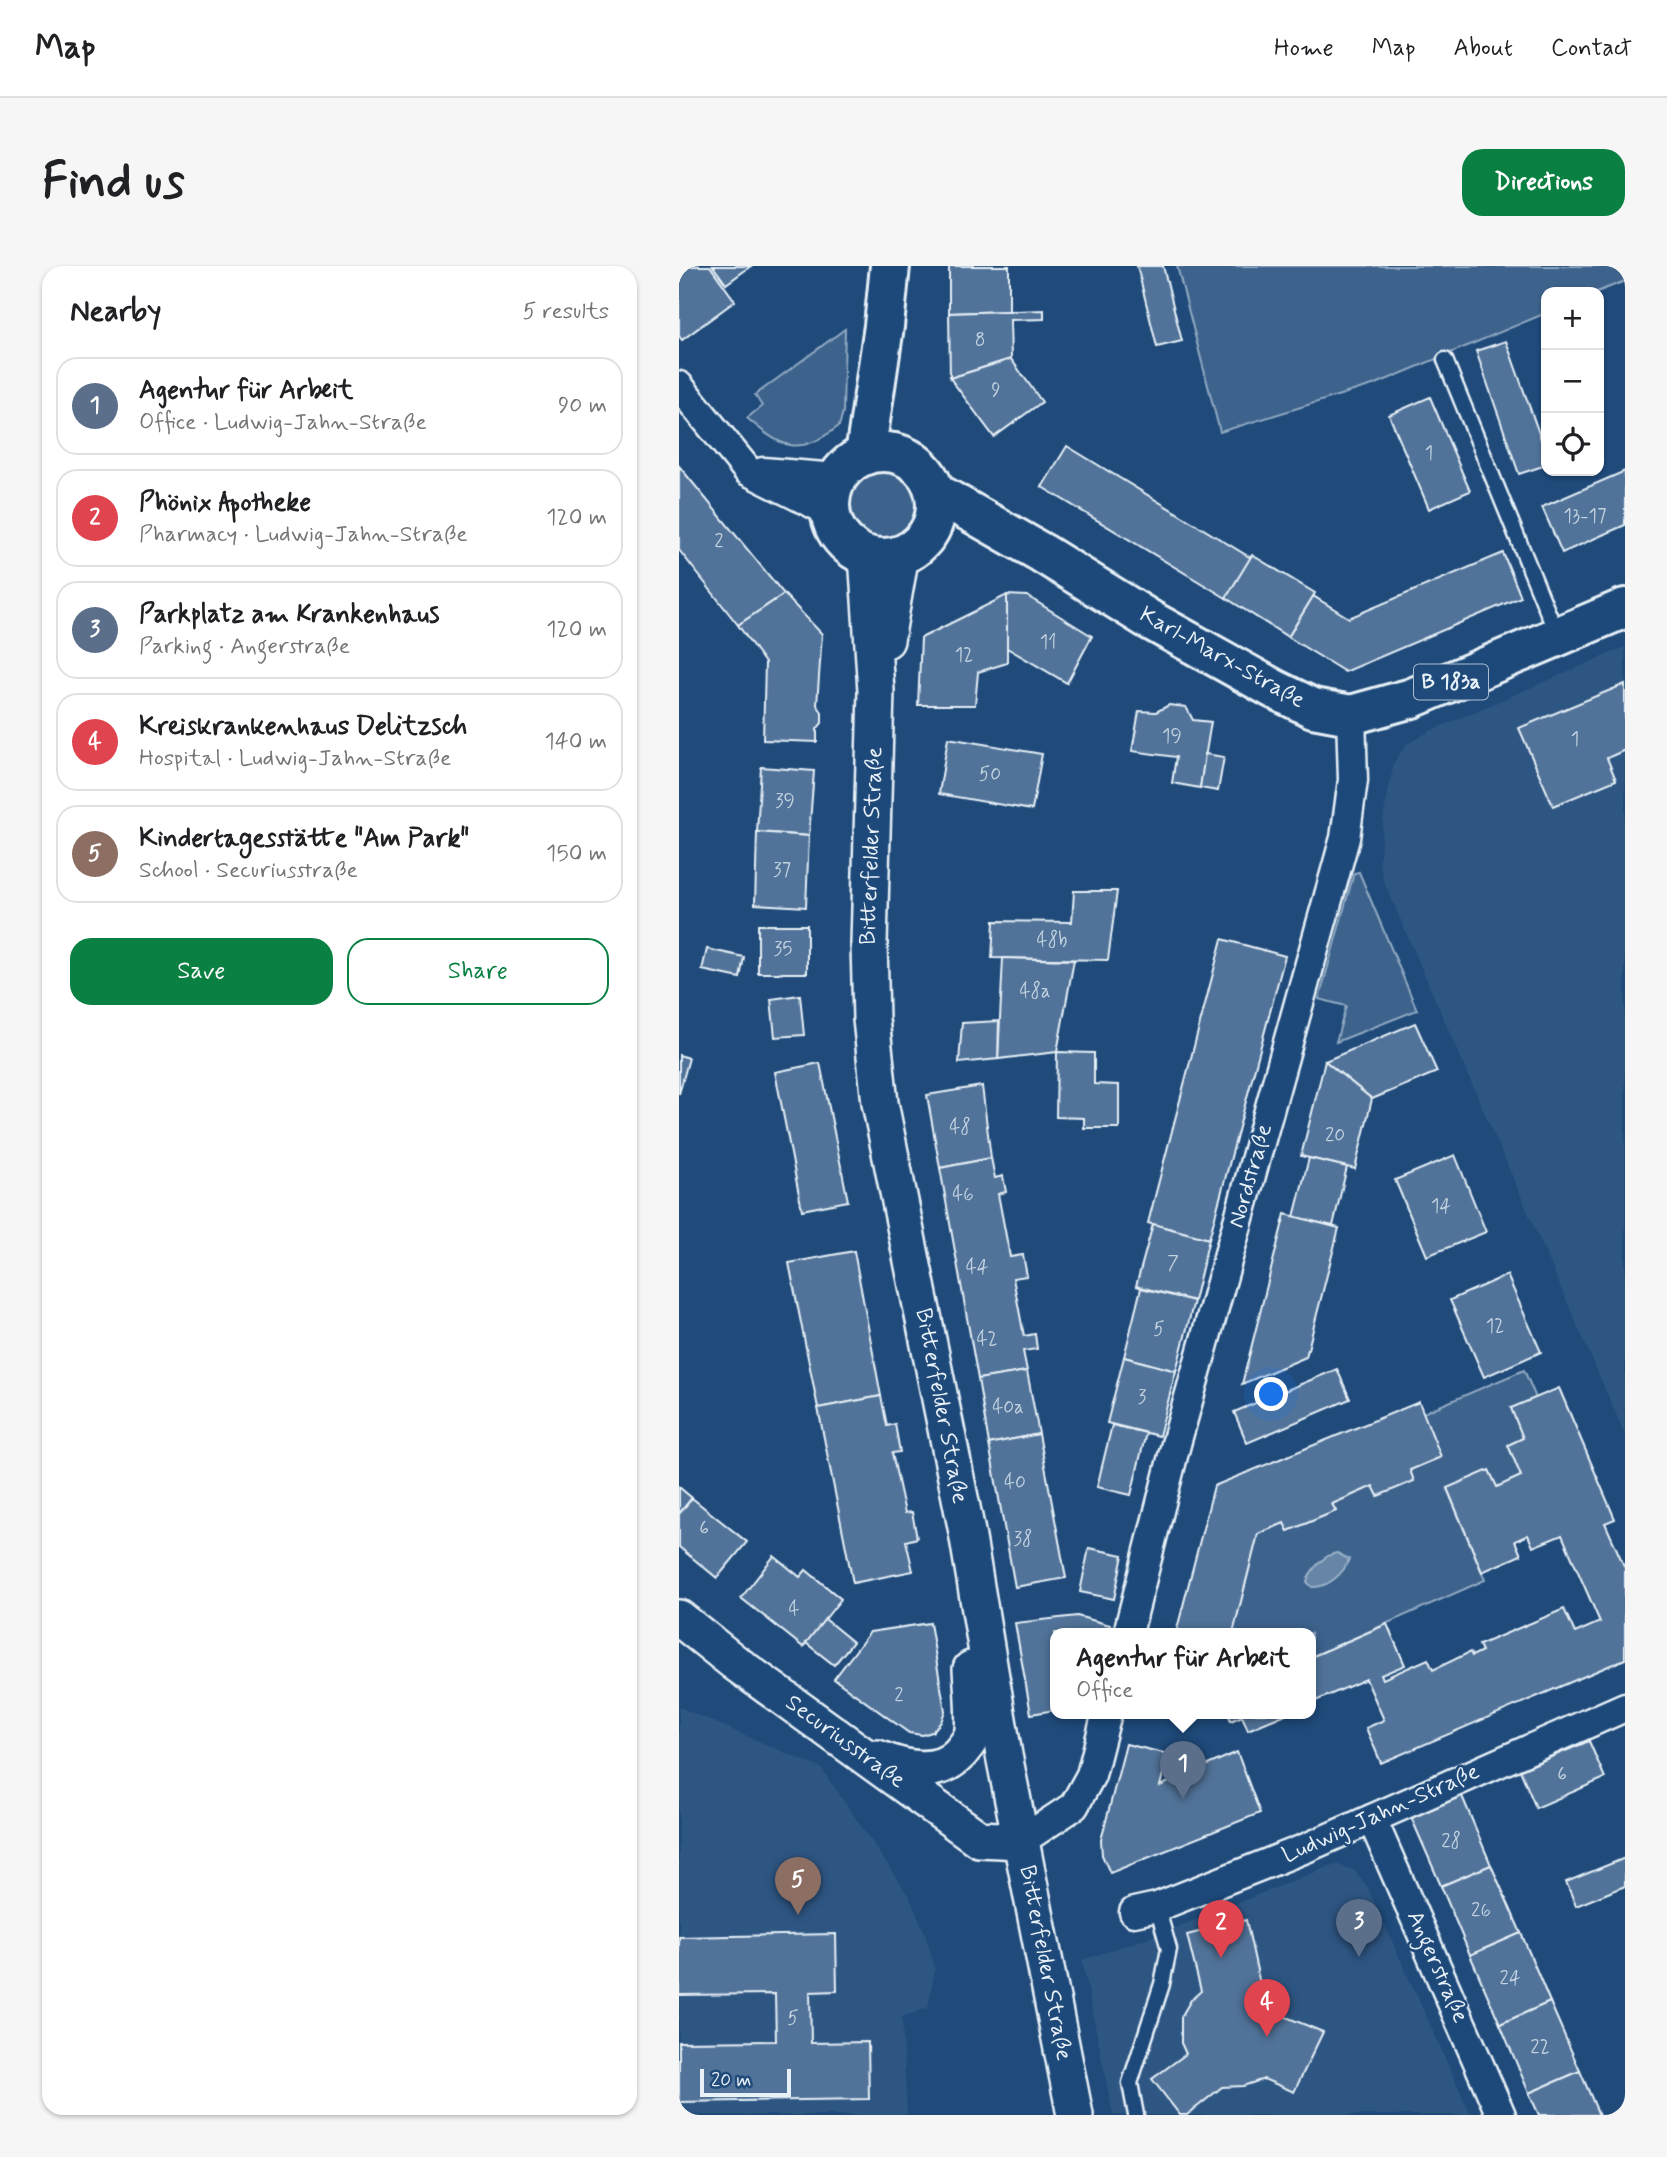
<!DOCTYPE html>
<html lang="en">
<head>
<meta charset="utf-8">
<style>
  body { margin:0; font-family:Mynerve,sans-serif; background:#f6f6f6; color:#202124 }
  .controls { position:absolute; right:21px; top:21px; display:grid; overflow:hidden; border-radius:14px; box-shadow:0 2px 5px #0004 }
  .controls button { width:63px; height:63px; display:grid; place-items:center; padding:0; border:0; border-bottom:2px solid #e0e0e0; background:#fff; color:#202124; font:35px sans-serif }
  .scale { position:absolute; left:21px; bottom:18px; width:91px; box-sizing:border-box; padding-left:7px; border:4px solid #e8f1f8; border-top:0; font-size:19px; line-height:24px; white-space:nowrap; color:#e8f1f8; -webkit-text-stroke:5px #1f4a7a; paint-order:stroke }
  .you { position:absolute; left:593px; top:1129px; width:24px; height:24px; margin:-18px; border:5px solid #fff; border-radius:50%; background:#1a73e8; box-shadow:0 0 0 10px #1a73e833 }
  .badge { display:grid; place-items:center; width:46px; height:46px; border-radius:50%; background:#0b8043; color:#fff; font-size:23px; font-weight:700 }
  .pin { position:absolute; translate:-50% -58px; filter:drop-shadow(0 2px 4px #0008) }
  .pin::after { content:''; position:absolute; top:37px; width:24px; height:21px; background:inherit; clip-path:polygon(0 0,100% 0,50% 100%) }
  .popup { position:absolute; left:371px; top:1362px; width:266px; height:91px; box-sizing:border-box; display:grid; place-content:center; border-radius:14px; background:#fff; filter:drop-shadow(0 2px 5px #0005); font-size:23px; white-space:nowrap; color:#757577 }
  .popup b { font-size:26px; color:#202124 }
  .popup::after { content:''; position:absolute; left:50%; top:100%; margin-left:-14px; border:14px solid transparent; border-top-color:#fff }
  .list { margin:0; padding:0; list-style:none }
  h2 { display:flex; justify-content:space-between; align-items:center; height:91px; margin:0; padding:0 28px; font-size:30px }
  h2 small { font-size:23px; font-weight:400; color:#757577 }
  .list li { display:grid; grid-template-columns:46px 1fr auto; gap:21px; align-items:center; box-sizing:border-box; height:98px; margin:0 14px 14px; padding:0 14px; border:2px solid #e0e0e0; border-radius:21px }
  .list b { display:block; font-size:26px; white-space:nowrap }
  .list p { margin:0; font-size:23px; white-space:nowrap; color:#757577 }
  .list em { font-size:23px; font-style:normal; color:#757577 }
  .actions { display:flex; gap:14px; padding:21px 28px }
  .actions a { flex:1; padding:16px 0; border:2px solid #0b8043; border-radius:21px; text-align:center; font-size:24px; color:#0b8043 }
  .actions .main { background:#0b8043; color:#fff }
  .icon { flex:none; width:38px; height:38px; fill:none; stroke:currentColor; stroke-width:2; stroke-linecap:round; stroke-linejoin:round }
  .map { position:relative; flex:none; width:946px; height:1849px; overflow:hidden; border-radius:21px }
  header { display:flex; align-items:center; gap:42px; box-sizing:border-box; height:98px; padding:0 35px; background:#fff; border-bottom:2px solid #e0e0e0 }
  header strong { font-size:33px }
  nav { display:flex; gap:38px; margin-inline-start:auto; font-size:24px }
  .intro { display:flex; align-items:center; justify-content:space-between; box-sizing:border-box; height:168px; padding:0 42px }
  h1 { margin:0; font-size:49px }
  .button { padding:18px 32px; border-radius:21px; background:#0b8043; color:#fff; font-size:24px; font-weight:700 }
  main { display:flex; gap:42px; padding:0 42px }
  aside { flex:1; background:#fff; border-radius:21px; box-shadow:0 2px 5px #0004 }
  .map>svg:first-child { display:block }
</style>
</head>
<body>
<header>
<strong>Map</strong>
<nav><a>Home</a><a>Map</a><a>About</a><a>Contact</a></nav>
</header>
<div class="intro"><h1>Find us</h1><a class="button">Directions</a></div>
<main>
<aside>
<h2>Nearby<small>5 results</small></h2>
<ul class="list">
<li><span class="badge" style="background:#5c6f8a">1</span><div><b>Agentur für Arbeit</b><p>Office · Ludwig-Jahn-Straße</p></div><em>90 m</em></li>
<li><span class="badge" style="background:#e0444e">2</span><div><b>Phönix Apotheke</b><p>Pharmacy · Ludwig-Jahn-Straße</p></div><em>120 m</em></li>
<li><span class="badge" style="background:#5c6f8a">3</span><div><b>Parkplatz am Krankenhaus</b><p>Parking · Angerstraße</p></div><em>120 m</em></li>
<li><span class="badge" style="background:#e0444e">4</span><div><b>Kreiskrankenhaus Delitzsch</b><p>Hospital · Ludwig-Jahn-Straße</p></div><em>140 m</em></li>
<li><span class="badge" style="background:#8d6e63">5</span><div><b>Kindertagesstätte &quot;Am Park&quot;</b><p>School · Securiusstraße</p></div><em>150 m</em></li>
</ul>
<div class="actions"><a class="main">Save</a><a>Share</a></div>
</aside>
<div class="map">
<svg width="946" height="1849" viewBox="0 0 946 1849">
  <rect width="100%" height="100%" fill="#1f4a7a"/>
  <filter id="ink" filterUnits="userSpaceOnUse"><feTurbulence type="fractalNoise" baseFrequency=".0143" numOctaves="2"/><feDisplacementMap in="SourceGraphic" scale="14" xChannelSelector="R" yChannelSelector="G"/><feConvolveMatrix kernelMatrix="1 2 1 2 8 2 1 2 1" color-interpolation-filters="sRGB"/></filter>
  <g filter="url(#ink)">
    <g fill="#2e5683">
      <polygon points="946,381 946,1169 705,616 700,597 705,547 715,496 728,478 751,465"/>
      <polygon points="0,1441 142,1502 230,1630 246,1667 256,1702 249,1742 223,1751 228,1849 0,1849"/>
      <polygon points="656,1598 675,1604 688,1620 792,1849 434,1849 403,1694 486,1666"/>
    </g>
    <g fill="#3c628c" stroke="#92aac2" stroke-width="2">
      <polygon points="498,0 946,0 946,15 918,26 867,26 867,47 697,118 541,166"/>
      <path d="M166,63L164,146L160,160C119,191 104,183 68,152L83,140L76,129Z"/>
      <circle cx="205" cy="238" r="36"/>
      <polygon points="680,606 738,744 657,776 667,740 640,733 675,607"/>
      <polygon points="845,1104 857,1132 832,1142 844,1172 829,1179 842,1210 818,1221 810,1204 768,1223 806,1314 632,1391 632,1367 554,1367 579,1268 605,1257 609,1265 657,1245 653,1238 694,1220 699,1229 734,1215 731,1204 762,1191 744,1147"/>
    </g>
    <path fill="#6685a7" stroke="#9ab0c7" stroke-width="2" d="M658,1287L670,1293C665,1308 648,1322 633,1321L628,1316C631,1304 646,1288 658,1287Z"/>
    <g fill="#517399" stroke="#e8f1f8" stroke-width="2">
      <polygon points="0,0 31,0 56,35 3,74 0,70"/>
      <polygon points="34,0 72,0 47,18"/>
      <polygon points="270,0 330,0 330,45 270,47"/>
      <polygon points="458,0 484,0 503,75 478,81"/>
      <polygon points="365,44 365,53 331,54 332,93 271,112 270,47"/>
      <polygon points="827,75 867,187 867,199 840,208 797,85"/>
      <polygon points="332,93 363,136 315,171 271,112"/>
      <polygon points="751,131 791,225 750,243 710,149"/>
      <polygon points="388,180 572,292 547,332 363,221"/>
      <polygon points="0,200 105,328 59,359 0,284"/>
      <polygon points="946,205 946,259 883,287 863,241"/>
      <polygon points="824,287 842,331 666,406 609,371 634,330 670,352"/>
      <polygon points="573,289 636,327 609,371 547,332"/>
      <polygon points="105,328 143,368 138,439 143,446 143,457 138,463 138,476 84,474 86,397 59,359"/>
      <polygon points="328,329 328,397 299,406 296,439 239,439 242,372"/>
      <polygon points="328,329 348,330 413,370 388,417 328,382"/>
      <polygon points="946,418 946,484 928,492 937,514 874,540 840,462"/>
      <polygon points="490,439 507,441 514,454 532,456 521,522 493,517 497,491 453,485 460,445 477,446"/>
      <polygon points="269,472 363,488 353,544 260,528"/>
      <polygon points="526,488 545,491 539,525 521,522"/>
      <polygon points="82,501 135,505 130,570 78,566"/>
      <polygon points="78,566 130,570 127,641 76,638"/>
      <polygon points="395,625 438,625 429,694 313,692 315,655 393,656"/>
      <rect x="79" y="659" width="49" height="48"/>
      <polygon points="543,673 606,690 530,973 469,957"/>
      <polygon points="28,683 65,691 61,712 23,704"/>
      <polygon points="324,692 395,694 378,786 319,793"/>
      <polygon points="121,729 125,769 96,771 92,733"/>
      <polygon points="320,755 319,793 280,797 283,757"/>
      <polygon points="736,757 758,806 693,833 646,795"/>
      <polygon points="378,786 415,787 415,818 440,819 440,862 405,862 405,852 377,851"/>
      <polygon points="0,789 10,792 0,828"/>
      <polygon points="646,795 693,833 676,903 622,890"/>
      <polygon points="141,797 169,935 123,944 96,806"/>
      <polygon points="303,820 312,892 261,902 248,829"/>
      <polygon points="776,889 807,966 748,990 716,914"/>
      <polygon points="312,892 316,912 324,910 327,926 319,928 331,991 344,989 348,1010 334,1012 345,1070 356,1068 358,1083 344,1085 348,1105 299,1113 261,902"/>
      <polygon points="630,892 668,901 654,960 615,951"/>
      <polygon points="606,948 660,962 627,1091 563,1118"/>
      <polygon points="474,958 530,973 515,1035 457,1020"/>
      <polygon points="175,985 202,1130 139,1142 110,997"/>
      <polygon points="828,1009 862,1086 805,1111 771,1034"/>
      <polygon points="462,1022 515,1035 497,1105 445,1091"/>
      <polygon points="445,1091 497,1105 480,1170 428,1157"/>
      <polygon points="658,1103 671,1133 568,1177 555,1146"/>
      <polygon points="348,1105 360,1168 310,1178 299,1113"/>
      <polygon points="880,1122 936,1253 926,1257 946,1302 946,1393 702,1497 687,1462 705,1454 687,1413 632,1437 632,1391 708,1358 726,1399 702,1409 704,1413 749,1393 754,1404 791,1386 793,1390 803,1385 800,1379 885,1343 896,1367 921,1356 883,1269 854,1281 849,1269 836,1275 842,1289 803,1306 768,1222 810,1204 818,1221 842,1210 829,1179 844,1172 832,1142"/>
      <polygon points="202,1130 208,1160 216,1158 221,1186 213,1187 226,1247 233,1246 238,1272 227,1275 234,1305 174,1317 139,1142"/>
      <polygon points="740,1136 762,1191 731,1204 735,1215 699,1230 694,1220 653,1238 657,1245 609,1265 605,1257 579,1268 554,1367 497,1367 535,1220"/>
      <polygon points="433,1159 467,1167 452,1229 418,1221"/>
      <polygon points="360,1168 387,1312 336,1321 310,1178"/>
      <polygon points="0,1221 13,1232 0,1248"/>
      <polygon points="13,1232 68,1276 38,1312 0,1281 0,1248"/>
      <polygon points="410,1282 444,1289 435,1333 401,1326"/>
      <polygon points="95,1290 121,1311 127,1304 162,1333 124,1381 62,1332"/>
      <polygon points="398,1350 431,1359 429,1367 376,1367 376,1444 352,1448 336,1357"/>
      <polygon points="146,1353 174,1376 155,1399 127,1377"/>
      <polygon points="251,1357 266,1445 262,1456 253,1466 243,1469 230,1467 155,1413 191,1366"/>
      <polygon points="549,1447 609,1447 569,1464 563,1450 552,1455"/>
      <polygon points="910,1475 926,1512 857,1542 841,1504"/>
      <polygon points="447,1478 489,1488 481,1520 558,1486 581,1547 431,1607 423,1589 422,1574"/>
      <polygon points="783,1530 812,1599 762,1620 732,1551"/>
      <polygon points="946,1592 946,1620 897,1640 887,1616"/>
      <polygon points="812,1599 842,1667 791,1689 762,1620"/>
      <polygon points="567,1654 581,1718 597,1730 607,1751 644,1766 615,1826 585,1813 564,1820 543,1821 508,1849 501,1849 473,1813 507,1788 502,1777 502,1751 512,1734 522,1725 508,1669"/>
      <polygon points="842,1667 871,1736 821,1758 791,1689"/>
      <polygon points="157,1668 158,1725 131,1726 132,1777 189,1776 190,1833 0,1836 0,1776 97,1775 96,1728 0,1729 0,1671"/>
      <polygon points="871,1736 901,1805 850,1827 821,1758"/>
      <polygon points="901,1805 920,1849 860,1849 850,1827"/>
    </g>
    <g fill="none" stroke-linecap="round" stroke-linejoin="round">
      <defs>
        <g id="service">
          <polyline points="766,94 878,369"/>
          <polyline points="457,1849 451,1817 483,1718 490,1683 478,1641"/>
        </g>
        <g id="minor">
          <polyline points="0,120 69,205 151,246"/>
          <polyline points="84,206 158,212"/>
          <polyline points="449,1367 497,1178 666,572 674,514 672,449"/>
          <polyline points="693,1553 822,1849"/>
          <polyline points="342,1575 395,1540 412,1509 428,1447"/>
          <polyline points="455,1646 478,1641 627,1582 946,1441"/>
        </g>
        <g id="tertiary">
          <polyline points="188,289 197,425 190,678 192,753 201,837 288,1266 325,1489 396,1849"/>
          <polyline points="207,374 222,288"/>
          <polyline points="0,1352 55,1396 300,1573 342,1575"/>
          <path d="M198,1492C225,1503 258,1511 280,1488C287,1480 293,1474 294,1464C296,1445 293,1422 292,1403"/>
        </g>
        <g id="primary">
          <circle cx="204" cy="239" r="53"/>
          <polyline points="186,189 205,60 211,0"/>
          <polyline points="256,226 363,287 471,354 595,423 634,442 672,449 733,432 946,342"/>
        </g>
      </defs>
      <use href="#service" stroke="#e8f1f8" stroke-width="19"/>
      <use href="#minor" stroke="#e8f1f8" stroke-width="33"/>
      <use href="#tertiary" stroke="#e8f1f8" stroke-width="40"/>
      <use href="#primary" stroke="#e8f1f8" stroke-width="44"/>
      <use href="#service" stroke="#1f4a7a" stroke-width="14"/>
      <use href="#minor" stroke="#1f4a7a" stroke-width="28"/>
      <use href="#tertiary" stroke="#1f4a7a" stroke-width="35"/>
      <use href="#primary" stroke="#1f4a7a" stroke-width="38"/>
    </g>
  </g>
  <g text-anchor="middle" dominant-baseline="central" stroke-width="5" stroke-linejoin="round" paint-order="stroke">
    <g font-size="19" fill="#c2d2e0">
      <text x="301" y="74">8</text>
      <text x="317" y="124">9</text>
      <text x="750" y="187">1</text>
      <text x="906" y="250">13-17</text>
      <text x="40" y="275">2</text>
      <text x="369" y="376">11</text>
      <text x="285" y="389">12</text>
      <text x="493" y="470">19</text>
      <text x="896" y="473">1</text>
      <text x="311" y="508">50</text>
      <text x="106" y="535">39</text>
      <text x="103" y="604">37</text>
      <text x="373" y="674">48b</text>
      <text x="104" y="683">35</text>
      <text x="356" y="725">48a</text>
      <text x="281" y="861">48</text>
      <text x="656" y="869">20</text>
      <text x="284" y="928">46</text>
      <text x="762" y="940">14</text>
      <text x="494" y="997">7</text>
      <text x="298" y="1001">44</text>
      <text x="816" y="1060">12</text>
      <text x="480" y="1063">5</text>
      <text x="308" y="1073">42</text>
      <text x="463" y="1131">3</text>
      <text x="329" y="1141">40a</text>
      <text x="336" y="1216">40</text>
      <text x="25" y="1262">6</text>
      <text x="344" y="1273">38</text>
      <text x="115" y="1343">4</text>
      <text x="220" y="1429">2</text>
      <text x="883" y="1508">6</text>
      <text x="772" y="1575">28</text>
      <text x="802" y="1644">26</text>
      <text x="831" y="1712">24</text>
      <text x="114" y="1752">5</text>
      <text x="861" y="1781">22</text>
    </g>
    <rect fill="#1f4a7a" stroke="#acbfd2" stroke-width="2" x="735" y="398.5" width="74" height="35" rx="5"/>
    <g font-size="21" font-weight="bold" fill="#e8f1f8">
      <text x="772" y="416">B 183a</text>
    </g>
    <g font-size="23" fill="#e8f1f8" stroke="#1f4a7a">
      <text transform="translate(543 392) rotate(29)">Karl-Marx-Straße</text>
      <text transform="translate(193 580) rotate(-88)">Bitterfelder Straße</text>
      <text transform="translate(572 910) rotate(-74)">Nordstraße</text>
      <text transform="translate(262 1140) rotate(79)">Bitterfelder Straße</text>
      <text transform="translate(166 1476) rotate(36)">Securiusstraße</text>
      <text transform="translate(702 1548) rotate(-24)">Ludwig-Jahn-Straße</text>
      <text transform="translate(366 1697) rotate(79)">Bitterfelder Straße</text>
      <text transform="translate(758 1701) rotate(66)">Angerstraße</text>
    </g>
  </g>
</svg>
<div class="controls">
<button>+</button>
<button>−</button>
<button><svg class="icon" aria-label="locate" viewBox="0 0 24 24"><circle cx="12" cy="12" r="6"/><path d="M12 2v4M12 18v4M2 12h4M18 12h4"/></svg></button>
</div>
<div class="scale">20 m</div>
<div class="you"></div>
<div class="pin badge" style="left:504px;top:1533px;background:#5c6f8a">1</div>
<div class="popup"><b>Agentur für Arbeit</b>Office</div>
<div class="pin badge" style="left:542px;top:1692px;background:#e0444e">2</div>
<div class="pin badge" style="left:680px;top:1691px;background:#5c6f8a">3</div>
<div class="pin badge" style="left:588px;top:1771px;background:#e0444e">4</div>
<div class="pin badge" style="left:119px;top:1649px;background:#8d6e63">5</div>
</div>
</main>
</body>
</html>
